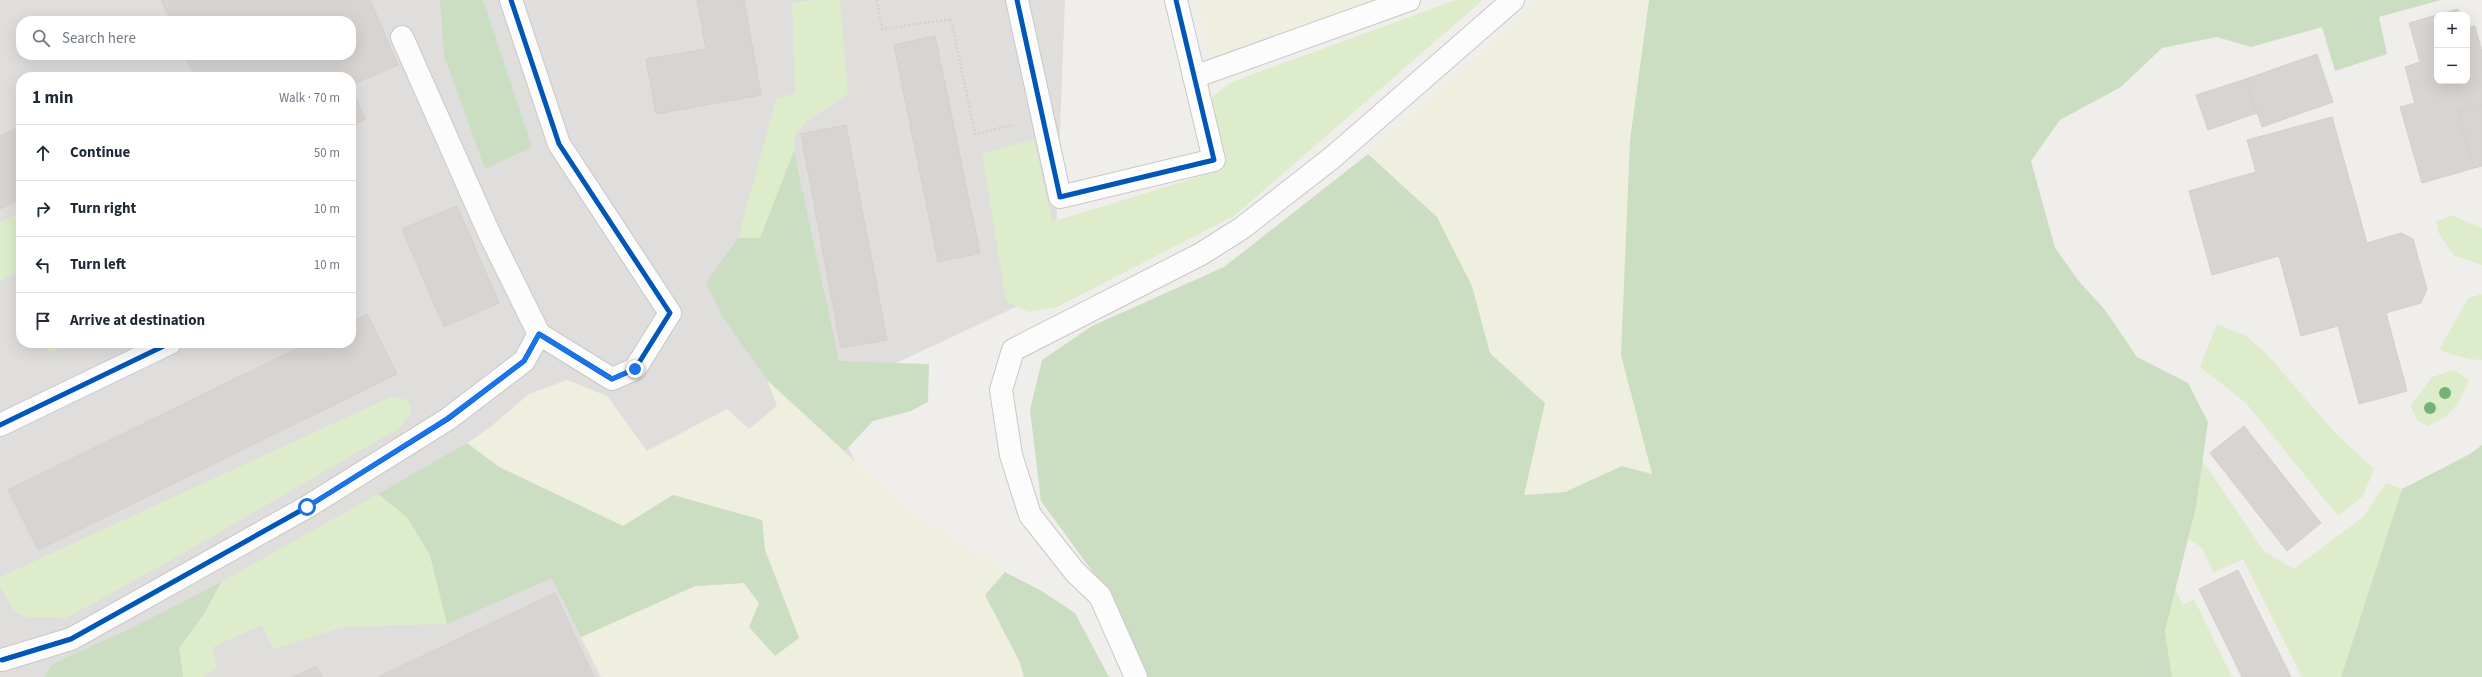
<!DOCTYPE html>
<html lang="en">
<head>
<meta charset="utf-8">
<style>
  body { margin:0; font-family:"Source Sans 3",sans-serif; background:#f6f6f7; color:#1f2937 }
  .controls { position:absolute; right:12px; top:12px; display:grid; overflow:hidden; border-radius:8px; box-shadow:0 4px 16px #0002 }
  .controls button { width:36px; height:36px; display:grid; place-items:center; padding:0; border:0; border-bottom:1px solid #e0e1e3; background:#fff; color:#1f2937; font:20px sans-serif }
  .stop { position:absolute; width:12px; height:12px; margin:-9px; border:3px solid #1a73e8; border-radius:50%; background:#fff }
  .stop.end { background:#1a73e8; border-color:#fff; box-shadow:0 1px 4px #0008 }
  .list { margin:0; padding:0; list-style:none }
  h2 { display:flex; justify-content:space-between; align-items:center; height:52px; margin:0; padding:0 16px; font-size:17px }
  h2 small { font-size:13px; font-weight:400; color:#747a83 }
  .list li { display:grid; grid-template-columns:26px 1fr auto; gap:12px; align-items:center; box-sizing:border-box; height:56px; padding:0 16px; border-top:1px solid #e0e1e3 }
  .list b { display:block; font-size:15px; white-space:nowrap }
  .list em { font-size:13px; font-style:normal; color:#747a83 }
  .icon { flex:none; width:22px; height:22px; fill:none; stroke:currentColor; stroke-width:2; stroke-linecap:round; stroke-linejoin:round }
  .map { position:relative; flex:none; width:2482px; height:677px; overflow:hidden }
  .search { position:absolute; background:#fff; box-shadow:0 4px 16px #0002; left:16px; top:16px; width:340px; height:44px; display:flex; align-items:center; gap:10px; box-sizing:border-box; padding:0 14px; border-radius:16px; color:#747a83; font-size:15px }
  .panel { position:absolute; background:#fff; box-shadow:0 4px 16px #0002; left:16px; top:72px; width:340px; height:276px; border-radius:16px }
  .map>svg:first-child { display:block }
</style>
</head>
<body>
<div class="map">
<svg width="2482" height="677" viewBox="0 0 2482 677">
  <rect width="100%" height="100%" fill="#f0eeeb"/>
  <path fill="#dfdedc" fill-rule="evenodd" d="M0,0H1065L1054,289L824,397L959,677H0ZM21,21H351V55H21ZM21,77H351V343H21Z"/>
  <g fill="#efefdf">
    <polygon points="1197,0 1374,0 1211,58"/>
    <polygon points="1539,0 1649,0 1630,140 1621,355 1652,474 1622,466 1565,492 1524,495 1545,403 1490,353 1472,286 1437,217 1368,154"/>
    <polygon points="567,380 607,396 647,451 727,409 749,429 777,406 767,380 901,504 1005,572 985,595 1020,663 1024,677 601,677 581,637 695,586 744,583 759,603 799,639 765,550 762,520 673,495 623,526 499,467 467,443 488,429 529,394"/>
  </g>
  <g fill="#ddeccb">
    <polygon points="815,0 840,0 848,94 807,121 796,134 794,151 760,238 738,238 776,99 795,93 792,3"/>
    <polygon points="1456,0 1483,0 1234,216 1055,308 1028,312 1006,301 982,154 1034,139 1052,222 1224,169 1210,112 1213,96 1232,82"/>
    <polygon points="21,212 21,282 17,272 0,281 0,222"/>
    <polygon points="2451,215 2482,228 2482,265 2454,256 2438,232 2436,222"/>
    <polygon points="2482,294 2482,360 2468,359 2439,350 2468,298"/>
    <polygon points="2217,324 2245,335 2266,353 2335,433 2374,469 2363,496 2338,516 2246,403 2200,367"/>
    <polygon points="45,343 64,343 65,345 49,354"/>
    <path d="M2454,370L2469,380C2461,401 2451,418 2427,426L2416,419L2411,405L2432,377Z"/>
    <polygon points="393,396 407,400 412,411 401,427 180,555 66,618 26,617 14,611 0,585 0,577"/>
    <polygon points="2202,460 2264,551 2294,569 2363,517 2386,483 2402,489 2341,677 2302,677 2243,559 2213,573 2203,549 2188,538 2196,507"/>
    <polygon points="378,494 407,517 430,555 447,624 345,627 273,649 262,625 213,647 217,669 202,677 183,677 179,648 204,614 221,582"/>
    <polygon points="2175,589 2183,605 2194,599 2232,677 2172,677 2165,631"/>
  </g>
  <g fill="#cbdec1">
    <polygon points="440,0 483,0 532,147 485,169 444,55"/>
    <polygon points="1649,0 2441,0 2379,17 2387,54 2335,71 2322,27 2251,47 2217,37 2162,48 2121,87 2060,120 2031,161 2055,248 2078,280 2105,310 2137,357 2188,383 2208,422 2196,507 2165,631 2172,677 1143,677 1108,593 1041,501 1030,410 1042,360 1092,326 1224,267 1368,154 1437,217 1472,286 1490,353 1545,403 1524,495 1565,492 1622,466 1652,474 1621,355 1630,140"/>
    <polygon points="794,151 839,361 929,364 928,402 911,411 873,421 845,451 767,380 722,316 706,283 738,238 760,238"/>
    <polygon points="467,443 499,467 623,526 673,495 762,520 765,550 799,638 775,656 749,627 759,603 744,583 695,586 581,637 552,578 447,624 430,555 407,517 378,494"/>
    <polygon points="2482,445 2482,677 2341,677 2402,489 2470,454"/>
    <polygon points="1005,572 1040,590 1075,613 1109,677 1024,677 1020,663 985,595"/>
    <polygon points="221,582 204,614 179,648 183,677 44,677 53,664 136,626"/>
  </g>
  <g fill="#d7d4d2" stroke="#d3d0cc">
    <polygon points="161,0 370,0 398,65 351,85 351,77 195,77 185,55 351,55 351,21 171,21"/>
    <polygon points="697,0 744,0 761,95 656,114 646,59 706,49"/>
    <polygon points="2458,9 2460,15 2437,15 2437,81 2467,81 2467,28 2475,26 2482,52 2482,105 2458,112 2474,168 2422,183 2400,107 2415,103 2405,67 2420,62 2409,23"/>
    <polygon points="935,36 980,253 938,262 894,45"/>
    <polygon points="2317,54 2333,102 2262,127 2246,79"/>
    <polygon points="2246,79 2257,113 2208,130 2196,95"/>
    <polygon points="351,87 365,119 351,126"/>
    <polygon points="2482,105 2482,166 2474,168 2458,112"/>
    <polygon points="2332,117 2367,243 2401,233 2413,239 2427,289 2421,303 2386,313 2407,391 2359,404 2338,326 2301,336 2279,256 2212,275 2189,191 2256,172 2247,140"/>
    <polygon points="846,125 887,340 841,348 801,134"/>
    <polygon points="21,126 21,199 0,209 0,136"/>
    <polygon points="457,206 499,303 444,327 402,229"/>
    <polygon points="367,314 397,374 38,550 8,490 308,343 351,343 351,322"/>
    <polygon points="2244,426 2321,523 2287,551 2210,453"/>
    <polygon points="2238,570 2291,677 2242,677 2199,589"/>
    <polygon points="555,593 594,677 378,677"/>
    <polygon points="316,666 322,677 293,677 302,673"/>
  </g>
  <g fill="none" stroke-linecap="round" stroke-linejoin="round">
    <defs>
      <polyline id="lane" points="1136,677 1100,596 1075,572 1030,515 1011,455 1001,390 1013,350 1201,254 1242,228 1333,157 1513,0"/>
      <g id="street">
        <polyline points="1017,0 1060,197 1214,160 1176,0"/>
        <polyline points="402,37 489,233 539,334"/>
        <polyline points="1194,77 1409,0"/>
        <polyline points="0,425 170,343"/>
        <polyline points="2,660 71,639 307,507 448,419 524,361 539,334 612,379 635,369 670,313 559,144 511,0"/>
      </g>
    </defs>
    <use href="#lane" stroke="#c9c8c7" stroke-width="24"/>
    <use href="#street" stroke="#c9c8c7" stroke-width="24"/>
    <polyline stroke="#dccecd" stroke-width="2.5" stroke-dasharray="2 2" stroke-linecap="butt" points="877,0 882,29 951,19 975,134 1012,125"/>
    <use href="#lane" stroke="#fdfcfc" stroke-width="22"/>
    <use href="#street" stroke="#fdfcfc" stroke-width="22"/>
    <defs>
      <g id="cycleway">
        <polyline points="1017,0 1060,197 1214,160 1176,0"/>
        <polyline points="0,425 170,343"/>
        <polyline points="2,660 71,639 307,507 448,419 524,361 539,334 612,379 635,369 670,313 559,144 511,0"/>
      </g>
    </defs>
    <use href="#cycleway" stroke="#fff" stroke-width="8"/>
    <use href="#cycleway" stroke="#0057b8" stroke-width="5"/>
  </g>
  <g fill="#73b476">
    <circle cx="2445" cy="393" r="6"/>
    <circle cx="2430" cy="408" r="6"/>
  </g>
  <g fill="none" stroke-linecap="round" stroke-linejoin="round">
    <polyline stroke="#1a73e8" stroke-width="5" points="307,507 448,418 524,361 539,334 612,379 635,369"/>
  </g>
</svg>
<div class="controls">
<button>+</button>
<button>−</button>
</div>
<div class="stop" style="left:307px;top:507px"></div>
<div class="stop end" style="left:635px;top:369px"></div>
<div class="search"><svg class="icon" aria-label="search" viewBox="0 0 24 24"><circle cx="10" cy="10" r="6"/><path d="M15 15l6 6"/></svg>Search here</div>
<section class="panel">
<h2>1 min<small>Walk · 70 m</small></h2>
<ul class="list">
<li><svg class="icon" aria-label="ahead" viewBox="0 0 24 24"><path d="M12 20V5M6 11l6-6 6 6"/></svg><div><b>Continue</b></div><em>50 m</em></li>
<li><svg class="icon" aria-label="right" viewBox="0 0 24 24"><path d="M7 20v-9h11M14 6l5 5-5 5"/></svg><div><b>Turn right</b></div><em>10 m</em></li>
<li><svg class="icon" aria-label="left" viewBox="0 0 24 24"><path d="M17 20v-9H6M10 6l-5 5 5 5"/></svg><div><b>Turn left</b></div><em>10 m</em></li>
<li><svg class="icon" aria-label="arrive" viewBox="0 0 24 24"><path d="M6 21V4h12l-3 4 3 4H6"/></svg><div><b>Arrive at destination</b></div></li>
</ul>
</section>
</div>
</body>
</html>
